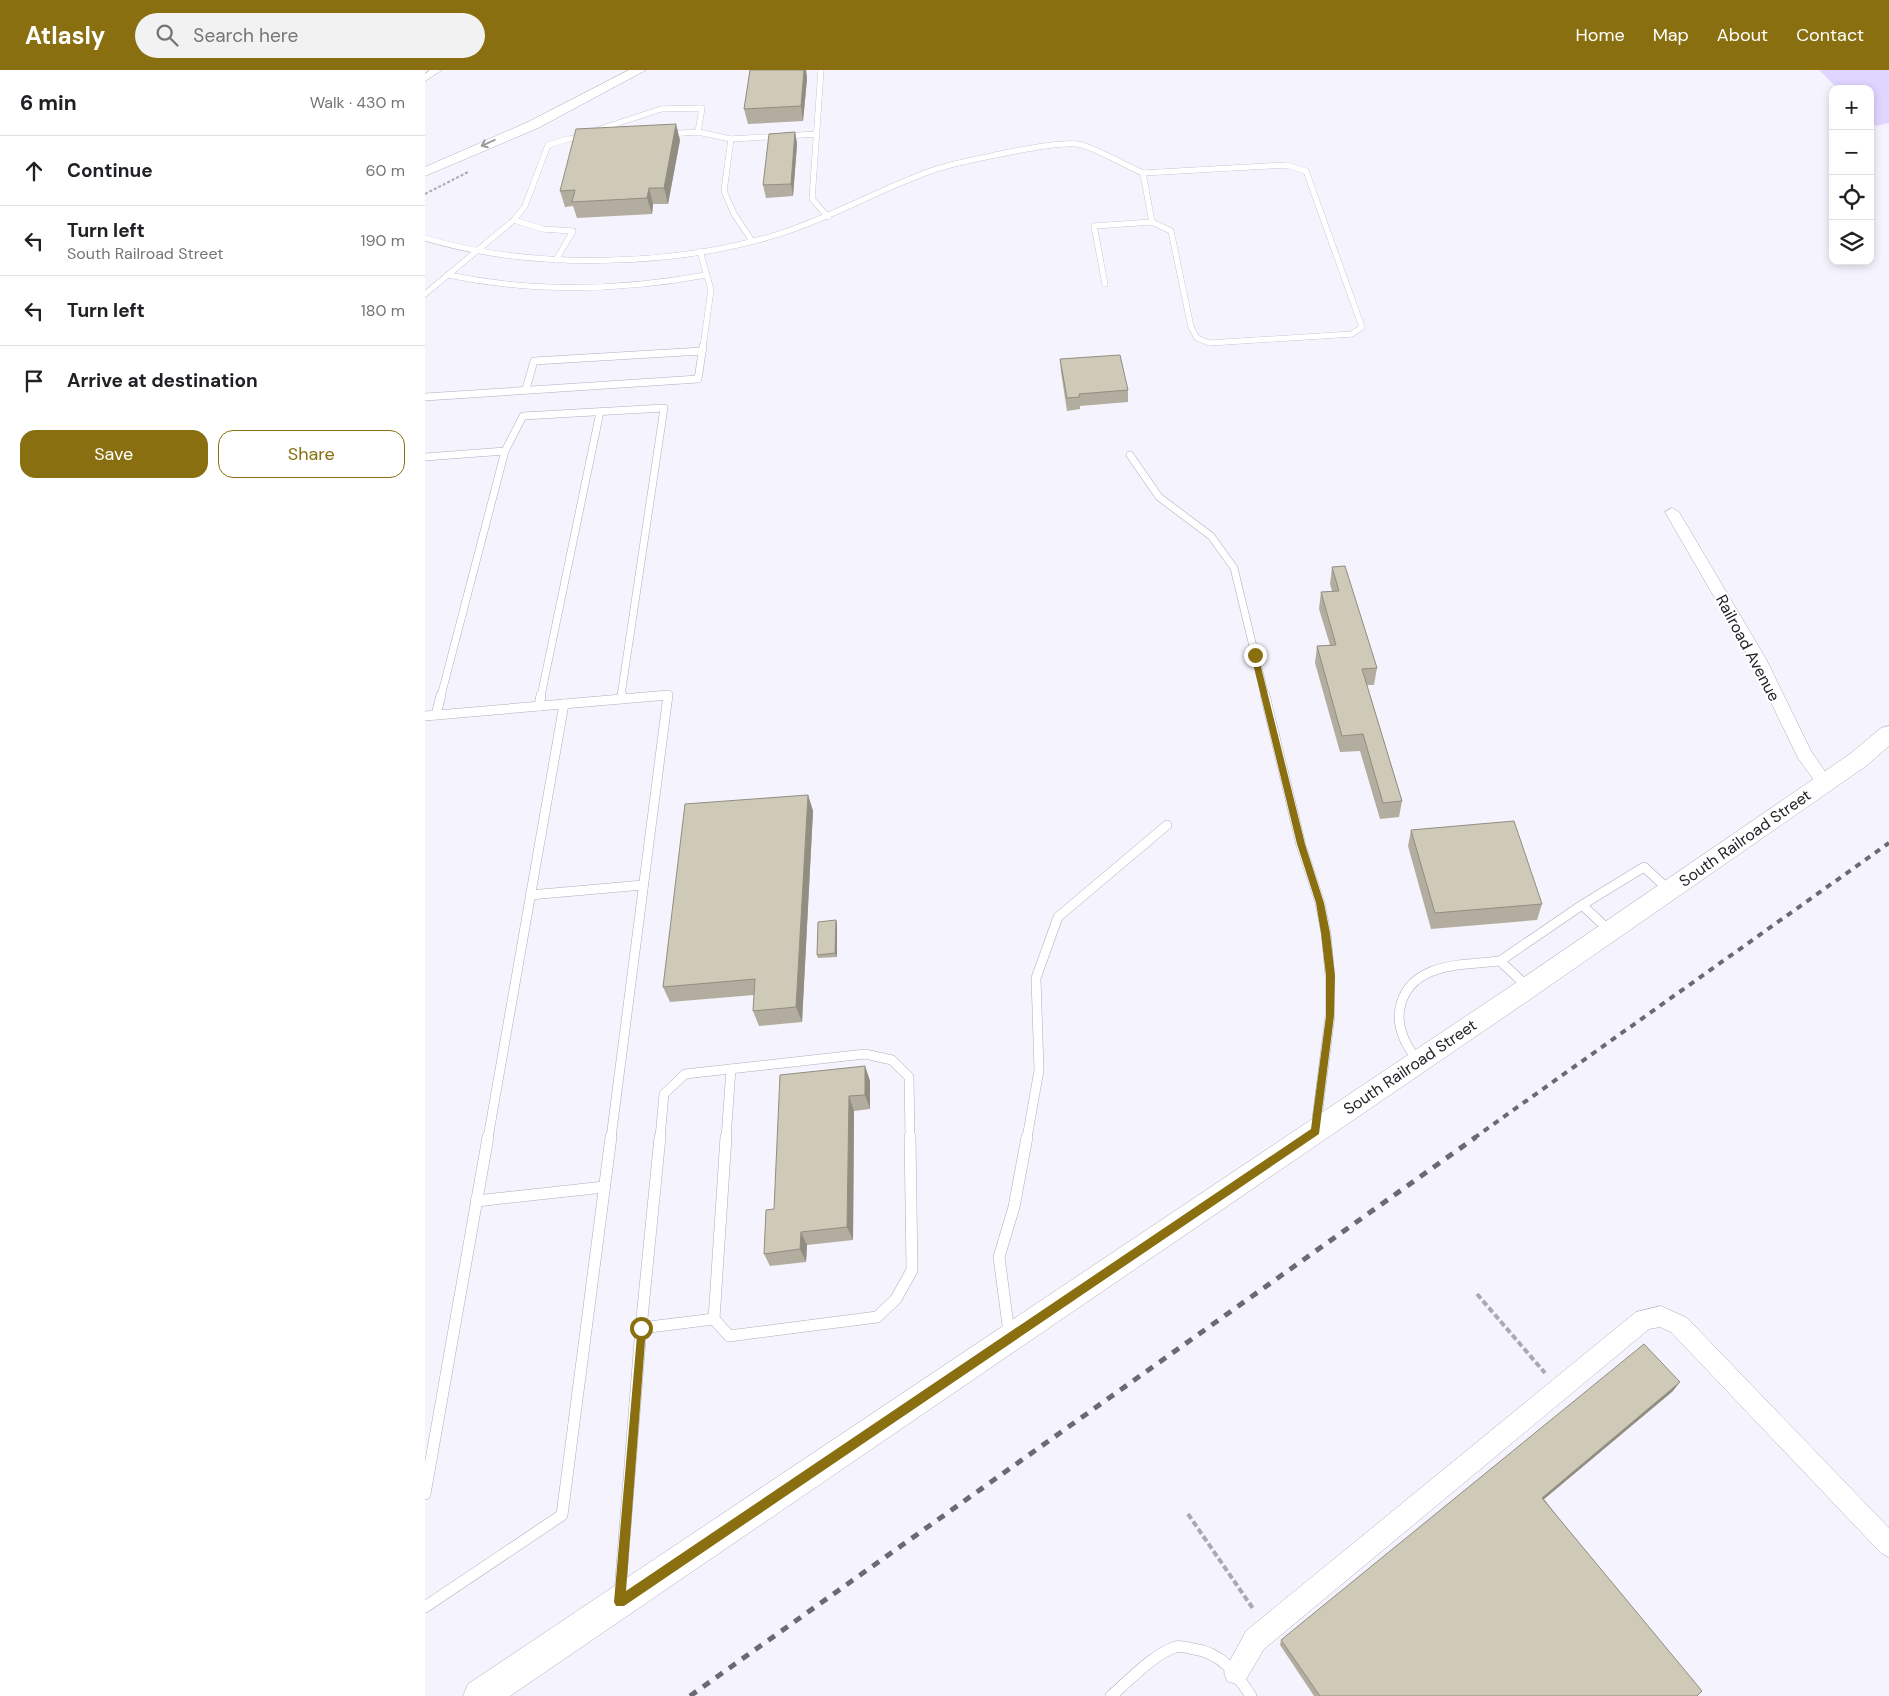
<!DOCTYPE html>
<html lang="en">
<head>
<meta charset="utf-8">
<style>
  body { margin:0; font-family:"DM Sans",sans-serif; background:#f2f2f2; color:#202124 }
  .controls { position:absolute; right:15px; top:15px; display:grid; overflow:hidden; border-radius:10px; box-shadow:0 2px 8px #0003 }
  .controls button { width:45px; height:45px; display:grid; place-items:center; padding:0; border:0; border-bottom:1px solid #e0e0e0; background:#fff; color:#202124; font:25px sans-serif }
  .stop { position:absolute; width:15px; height:15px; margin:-11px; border:4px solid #896f0f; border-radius:50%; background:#fff }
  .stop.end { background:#896f0f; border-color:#fff; box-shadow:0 1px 5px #0008 }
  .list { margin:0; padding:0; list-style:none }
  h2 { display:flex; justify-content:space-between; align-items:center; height:65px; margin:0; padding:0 20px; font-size:21px }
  h2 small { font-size:16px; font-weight:400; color:#757577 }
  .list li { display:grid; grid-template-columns:32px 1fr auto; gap:15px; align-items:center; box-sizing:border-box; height:70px; padding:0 20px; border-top:1px solid #e0e0e0 }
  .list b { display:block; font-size:19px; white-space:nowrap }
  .list p { margin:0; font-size:16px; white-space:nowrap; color:#757577 }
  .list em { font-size:16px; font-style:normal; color:#757577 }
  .actions { display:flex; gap:10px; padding:15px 20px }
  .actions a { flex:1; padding:11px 0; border:1px solid #896f0f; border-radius:15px; text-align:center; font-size:18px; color:#896f0f }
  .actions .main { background:#896f0f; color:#fff }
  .icon { flex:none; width:28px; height:28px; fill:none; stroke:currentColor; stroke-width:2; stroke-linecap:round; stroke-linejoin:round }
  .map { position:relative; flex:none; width:1464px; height:1626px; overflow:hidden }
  header { display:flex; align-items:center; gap:30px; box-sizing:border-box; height:70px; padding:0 25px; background:#896f0f; color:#fff }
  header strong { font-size:24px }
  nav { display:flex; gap:28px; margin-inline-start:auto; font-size:18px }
  .search { width:350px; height:45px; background:#f2f2f2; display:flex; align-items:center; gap:12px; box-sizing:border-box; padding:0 18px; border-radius:28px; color:#757577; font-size:19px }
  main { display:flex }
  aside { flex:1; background:#fff }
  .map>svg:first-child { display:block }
</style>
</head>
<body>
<header>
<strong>Atlasly</strong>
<div class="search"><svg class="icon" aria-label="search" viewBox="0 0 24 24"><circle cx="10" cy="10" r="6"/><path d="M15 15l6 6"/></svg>Search here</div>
<nav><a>Home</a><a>Map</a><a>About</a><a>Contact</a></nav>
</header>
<main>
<aside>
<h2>6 min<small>Walk · 430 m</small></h2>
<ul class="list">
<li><svg class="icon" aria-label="ahead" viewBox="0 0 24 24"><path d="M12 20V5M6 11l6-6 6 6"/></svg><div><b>Continue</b></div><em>60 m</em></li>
<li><svg class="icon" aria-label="left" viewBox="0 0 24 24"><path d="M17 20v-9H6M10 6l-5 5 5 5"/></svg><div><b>Turn left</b><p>South Railroad Street</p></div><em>190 m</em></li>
<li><svg class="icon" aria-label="left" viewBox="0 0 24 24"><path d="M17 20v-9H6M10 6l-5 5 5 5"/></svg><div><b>Turn left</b></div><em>180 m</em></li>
<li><svg class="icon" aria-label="arrive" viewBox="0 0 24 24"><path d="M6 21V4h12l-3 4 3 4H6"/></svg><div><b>Arrive at destination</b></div></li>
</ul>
<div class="actions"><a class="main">Save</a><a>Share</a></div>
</aside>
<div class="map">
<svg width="1464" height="1626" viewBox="0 0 1464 1626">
  <rect width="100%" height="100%" fill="#f5f3fd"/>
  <polygon fill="#e0d5ff" points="1394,0 1464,0 1464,53 1451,56 1445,50 1445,19 1413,19"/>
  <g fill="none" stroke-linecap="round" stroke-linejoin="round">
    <defs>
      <g id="lane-far3">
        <polyline points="396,0 387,129 403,147"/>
        <polyline points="169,61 236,39 277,38 273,62"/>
        <polyline points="242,64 273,62 306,69"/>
        <polygon points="861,95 881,101 937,257 927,264 784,273 772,268 766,257 746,161 727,152 718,103"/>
        <polyline points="89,150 118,159 148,161 131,190"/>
        <path d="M0,168C106,200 249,197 354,164C402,149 444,125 490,107C520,94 553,89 585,82C606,78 631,73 652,74C665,75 704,97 718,103"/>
        <polyline points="327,171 309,144 299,121 306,69 392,64"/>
        <polyline points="275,181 286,220 278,277"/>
        <path d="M23,205C110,223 194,221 281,205"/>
        <polyline points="680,214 669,156 727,152"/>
        <polyline points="0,224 89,150 100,136 123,75 143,69 159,68"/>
      </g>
      <g id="lane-far2">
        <polyline points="101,319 109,291 277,281"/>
        <polyline points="0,327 273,309 278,276"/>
        <polyline points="705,385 734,427 786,466 809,498 840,626"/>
        <polyline points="0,387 80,381 98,346 239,338 196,626"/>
        <polyline points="16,626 80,381"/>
        <polyline points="116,626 175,342"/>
        <polyline points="229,626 243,626"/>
      </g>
      <g id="lane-far1">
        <polyline points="840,625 876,775 895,833 901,863 905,906 905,946 891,1056"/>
        <polyline points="196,629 197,625"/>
        <polyline points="114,636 116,625"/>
        <polyline points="11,645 16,625"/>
        <polyline points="0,646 243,625 186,1068"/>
        <polyline points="105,825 218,815"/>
        <polyline points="1185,861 1157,835 1219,797 1244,820"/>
        <polyline points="1103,917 1075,891 1157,835"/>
        <path d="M993,991C981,976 971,958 975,938C984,892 1038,895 1075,891"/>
        <polyline points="63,1068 139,634"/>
        <polyline points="235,1068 239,1024 260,1004 440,984 467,990 484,1007 485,1068"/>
        <polyline points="301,1068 306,999"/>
        <polyline points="602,1068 614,1000 611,908 633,847 742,755"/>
      </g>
      <g id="lane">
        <polyline points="51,1131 179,1117"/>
        <polyline points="289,1249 301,1067"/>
        <polyline points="216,1258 235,1067"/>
        <polyline points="216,1258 289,1249 304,1266 452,1247 471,1229 487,1200 485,1067"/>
        <polyline points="584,1263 574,1187 589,1137 602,1067"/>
        <polyline points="0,1424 63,1067"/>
        <polyline points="195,1522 216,1258"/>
        <polyline points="0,1537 137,1445 186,1067"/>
        <path d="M686,1626C705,1610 726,1586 750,1577C756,1575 763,1578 769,1579C797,1583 811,1603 826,1626"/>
      </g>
      <g id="street">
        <polygon points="5,0 17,0 0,11 0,4"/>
        <polygon points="1247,438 1254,442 1341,589 1386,681 1408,713 1406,717 1400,719 1394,717 1373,688 1325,589 1240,442"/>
        <polygon points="1236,1236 1262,1248 1464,1458 1464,1487 1456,1483 1246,1262 1235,1257 1224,1259 839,1579 820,1611 811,1614 802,1611 799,1602 821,1561 1211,1242"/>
      </g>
      <g id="secondary">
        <polygon points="204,0 221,0 113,58 0,106 0,97 103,52"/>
        <polygon points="1464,656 1464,676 1441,696 1107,928 85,1626 38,1626 43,1614 1089,914 1425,684 1456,658"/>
      </g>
    </defs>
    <use href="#lane-far3" stroke="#b1adbd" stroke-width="6"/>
    <use href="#lane-far2" stroke="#b1adbd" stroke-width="8"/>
    <use href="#lane-far1" stroke="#b1adbd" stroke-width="10"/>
    <use href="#lane" stroke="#b1adbd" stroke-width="12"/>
    <use href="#street" stroke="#b1adbd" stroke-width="1"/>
    <use href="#secondary" stroke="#b1adbd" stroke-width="1"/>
    <polyline stroke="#aaa8b1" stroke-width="2" stroke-dasharray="3 2" stroke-linecap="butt" points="0,124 43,102"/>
    <g stroke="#aaa8b1" stroke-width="4" stroke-dasharray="6 3" stroke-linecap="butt">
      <polyline points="1052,1224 1120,1303"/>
      <polyline points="763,1444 829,1540"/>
    </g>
    <use href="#lane-far3" stroke="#fff" stroke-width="5.5"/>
    <use href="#lane-far2" stroke="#fff" stroke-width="7"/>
    <use href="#lane-far1" stroke="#fff" stroke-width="9"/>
    <use href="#lane" stroke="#fff" stroke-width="11"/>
    <use href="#street" fill="#fff" fill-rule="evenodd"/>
    <use href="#secondary" fill="#fff" fill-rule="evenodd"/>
    <polyline stroke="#6b6971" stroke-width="4" stroke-dasharray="6 6" stroke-linecap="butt" points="1049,1068 1464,773"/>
    <polyline stroke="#6b6971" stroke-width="5" stroke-dasharray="8 8" stroke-linecap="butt" points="265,1626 1051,1067"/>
  </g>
  <g fill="#b2ad9e">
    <polygon points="325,0 381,0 382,9 378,51 323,54 319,39"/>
    <polygon points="370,62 372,74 368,126 341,128 338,115"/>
    <polygon points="255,70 243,134 228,134 227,144 152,148 148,136 140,137 135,121"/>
    <polygon points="635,289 703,320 703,332 655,336 655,339 642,341 636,302"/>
    <polygon points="907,497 952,598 949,615 942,615 977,731 974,747 955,749 935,681 915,682 890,593 892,576 905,575 894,539 896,522 907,521 905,514"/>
    <polygon points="383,725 388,741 377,952 334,956 328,941 329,925 245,932 238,917"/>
    <polygon points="986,760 1117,834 1112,850 1006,859 983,776"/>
    <polygon points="411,850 412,854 412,887 393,888 392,885"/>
    <polygon points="440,996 445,1011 445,1039 429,1041 428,1170 382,1175 381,1192 345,1196 339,1184"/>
    <polygon points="1248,1321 1119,1429 1272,1626 889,1626 855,1575 856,1570"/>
  </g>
  <g fill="#918d81">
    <polygon points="379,0 381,0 382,9 378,51 376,36"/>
    <polygon points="251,54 255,70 243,134 239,118"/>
    <polygon points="370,62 372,74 368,126 366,114"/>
    <polygon points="224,118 228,134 227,144 222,128"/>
    <polygon points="383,725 388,741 377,952 371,937"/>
    <polygon points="411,850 412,854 412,887 410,883"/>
    <polygon points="440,996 445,1011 445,1039 440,1025"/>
    <polygon points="424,1026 429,1041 428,1170 422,1157"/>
    <polygon points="376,1162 382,1175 381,1192 375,1179"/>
    <polygon points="1255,1312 1248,1321 1112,1435 1117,1428"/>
  </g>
  <g fill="#cfc9b8" stroke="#918d81">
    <polygon points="325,0 379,0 376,36 319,39"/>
    <polygon points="251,54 239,118 224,118 222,128 147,132 150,120 135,121 151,59"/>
    <polygon points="370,62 366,114 338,115 344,64"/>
    <polygon points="695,285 703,320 654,324 655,327 642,328 635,289"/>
    <polygon points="920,496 952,598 937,599 977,731 958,733 938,664 917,666 892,576 911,575 896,522 914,521 907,497"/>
    <polygon points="383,725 371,937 328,941 330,909 238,917 260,734"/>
    <polygon points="1089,751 1117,834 1010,843 986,760"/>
    <polygon points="411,850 410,883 392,885 393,852"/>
    <polygon points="440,996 440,1025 424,1026 422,1157 376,1162 375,1179 339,1184 341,1140 349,1139 355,1005"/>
    <polygon points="1219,1274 1255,1312 1117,1428 1277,1621 1272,1626 895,1626 856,1570"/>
  </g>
  <defs><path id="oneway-shaft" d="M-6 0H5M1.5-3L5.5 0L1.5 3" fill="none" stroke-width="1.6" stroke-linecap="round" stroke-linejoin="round" transform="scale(1.25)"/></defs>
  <use stroke="#9c9c9f" href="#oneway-shaft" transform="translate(63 73) rotate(156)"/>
  <polygon fill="#896f0f" points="830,582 833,585 880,774 899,833 905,863 910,906 909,946 894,1064 199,1536 191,1536 189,1532 213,1254 216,1253 221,1258 201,1521 886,1059 901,946 901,906 896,863 891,833 872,774 826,585"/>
  <g text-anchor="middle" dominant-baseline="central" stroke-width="4" stroke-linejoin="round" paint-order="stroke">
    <g font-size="16" fill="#242329" stroke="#fff">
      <text transform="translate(1323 578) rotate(62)">Railroad Avenue</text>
      <text transform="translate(1320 768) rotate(-35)">South Railroad Street</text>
      <text transform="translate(985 997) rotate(-34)">South Railroad Street</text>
    </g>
  </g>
</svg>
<div class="controls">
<button>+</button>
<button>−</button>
<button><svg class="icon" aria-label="locate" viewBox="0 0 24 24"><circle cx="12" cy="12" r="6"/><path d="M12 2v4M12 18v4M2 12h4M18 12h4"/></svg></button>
<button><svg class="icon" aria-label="layers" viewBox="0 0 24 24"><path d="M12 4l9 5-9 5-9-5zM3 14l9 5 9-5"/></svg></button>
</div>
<div class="stop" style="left:216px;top:1258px"></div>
<div class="stop end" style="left:830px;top:585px"></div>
</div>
</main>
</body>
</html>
